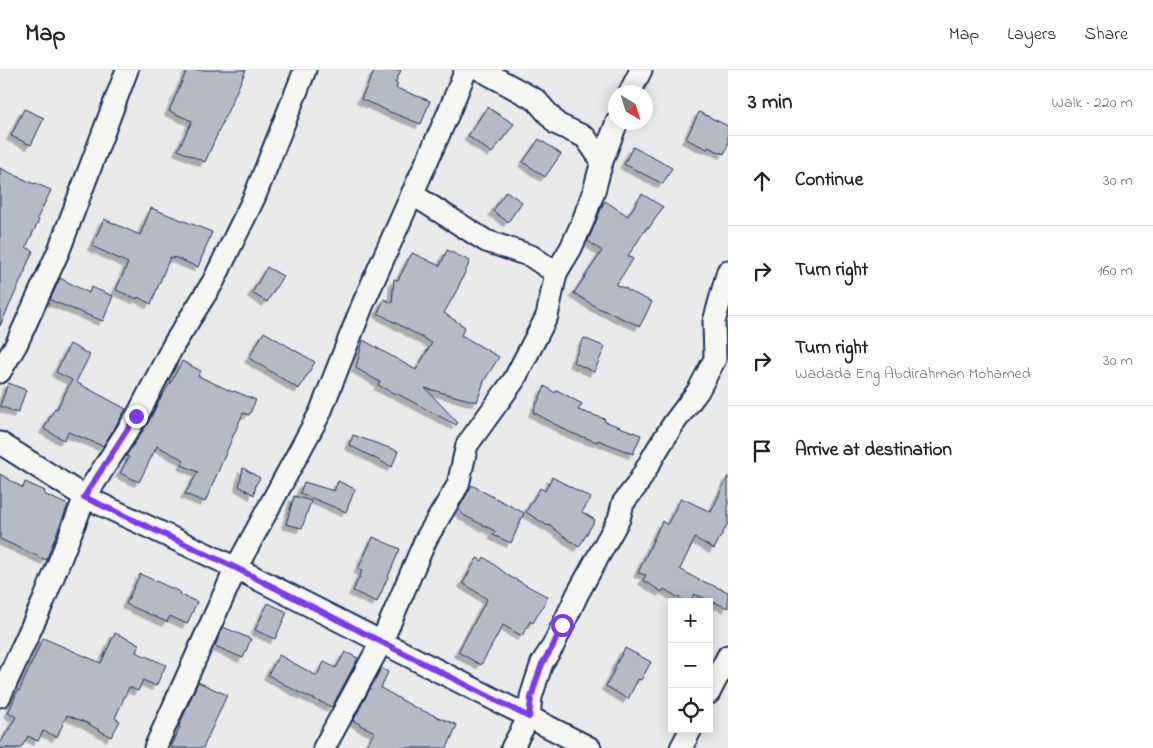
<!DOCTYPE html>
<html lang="en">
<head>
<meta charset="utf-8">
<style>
  body { margin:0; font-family:"Indie Flower",sans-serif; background:#f6f6f6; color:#222 }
  .controls { position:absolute; right:15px; bottom:15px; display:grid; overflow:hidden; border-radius:0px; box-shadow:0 2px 12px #0003 }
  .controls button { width:45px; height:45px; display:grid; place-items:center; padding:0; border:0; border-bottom:1px solid #e0e0e0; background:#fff; color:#222; font:25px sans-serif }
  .compass { position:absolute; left:608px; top:15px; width:45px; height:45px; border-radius:50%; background:#fff; box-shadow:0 2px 12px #0003; rotate:142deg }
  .stop { position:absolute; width:15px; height:15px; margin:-11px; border:4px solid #7c3aed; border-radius:50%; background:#fff }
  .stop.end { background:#7c3aed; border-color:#fff; box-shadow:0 1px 5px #0008 }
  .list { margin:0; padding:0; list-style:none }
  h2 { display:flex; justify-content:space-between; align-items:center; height:65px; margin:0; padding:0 20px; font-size:21px }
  h2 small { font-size:16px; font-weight:400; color:#767676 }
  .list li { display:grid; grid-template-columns:32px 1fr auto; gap:15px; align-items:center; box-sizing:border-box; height:90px; padding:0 20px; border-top:1px solid #e0e0e0 }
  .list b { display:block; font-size:19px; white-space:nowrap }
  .list p { margin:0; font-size:16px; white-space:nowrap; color:#767676 }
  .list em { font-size:16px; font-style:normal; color:#767676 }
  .icon { flex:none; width:28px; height:28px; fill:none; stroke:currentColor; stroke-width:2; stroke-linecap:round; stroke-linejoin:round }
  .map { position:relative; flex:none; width:728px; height:678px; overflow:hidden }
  header { display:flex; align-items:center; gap:30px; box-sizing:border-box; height:70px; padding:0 25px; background:#fff; border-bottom:1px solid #e0e0e0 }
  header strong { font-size:24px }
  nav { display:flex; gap:28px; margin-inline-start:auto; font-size:18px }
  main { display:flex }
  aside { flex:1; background:#fff }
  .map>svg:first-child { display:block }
</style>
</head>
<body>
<header>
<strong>Map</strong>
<nav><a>Map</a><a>Layers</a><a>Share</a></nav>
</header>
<main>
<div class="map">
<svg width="728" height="678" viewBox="0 0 728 678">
  <defs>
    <filter id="shadow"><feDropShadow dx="-4.5" dy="4.5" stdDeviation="0" flood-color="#0004"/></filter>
  </defs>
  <rect width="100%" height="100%" fill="#e9eae9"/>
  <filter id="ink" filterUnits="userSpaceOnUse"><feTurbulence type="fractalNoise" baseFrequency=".02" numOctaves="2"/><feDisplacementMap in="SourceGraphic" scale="10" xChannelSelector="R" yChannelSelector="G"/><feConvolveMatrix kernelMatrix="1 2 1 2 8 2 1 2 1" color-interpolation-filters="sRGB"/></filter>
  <g filter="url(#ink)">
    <g fill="#b6bbc6" stroke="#1b2f5e" filter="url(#shadow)">
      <polygon points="187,0 246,0 205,92 178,80 192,51 169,41"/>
      <polygon points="375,0 401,0 395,13 398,14 396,18 430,31 421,54 390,42 361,29"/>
      <polygon points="487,37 514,54 492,83 468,66"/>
      <polygon points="24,39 44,48 31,75 11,66"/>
      <polygon points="699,42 728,56 728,75 724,84 708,77 707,79 686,69"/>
      <polygon points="539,69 561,84 545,107 523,92"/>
      <polygon points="633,77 672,98 663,114 624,94"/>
      <polygon points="0,98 34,114 35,113 51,120 37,149 39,150 26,177 33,181 25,199 26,199 0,256"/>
      <polygon points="506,121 522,132 508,152 493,141"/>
      <polygon points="642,124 663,137 649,158 647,157 628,186 633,189 616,215 627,219 627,220 652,232 640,256 596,237 574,223 602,181 588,171 603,134 605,131 628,146"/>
      <polygon points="151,138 212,162 198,197 174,187 173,189 170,187 151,234 138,227 137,229 116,220 128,193 92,176 104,149 140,165"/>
      <polygon points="447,180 470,191 457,220 444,243 465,257 461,265 499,287 484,311 477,332 425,318 458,353 456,355 396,323 395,324 378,315 380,312 356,298 363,270 416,300 432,273 378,243 384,229 392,233 394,209 398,210 412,183 440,196"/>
      <polygon points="267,197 283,206 267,232 252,223"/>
      <polygon points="60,208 89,223 91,217 113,226 103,251 50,230"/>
      <polygon points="264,262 315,292 299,319 249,288"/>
      <polygon points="584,268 605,277 594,302 573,292"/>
      <polygon points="70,274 90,285 76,312 126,339 103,376 68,362 64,370 44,359 55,338 57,339 72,310 56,302"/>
      <polygon points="182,291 201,301 198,306 233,322 234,321 256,330 249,345 243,343 205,432 185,424 198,402 182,395 184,390 157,376 139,412 120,403 129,387 126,386 148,353 159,331 172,310"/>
      <polygon points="8,313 26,320 18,343 0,336"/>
      <polygon points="545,316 555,323 557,320 582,334 578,340 605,349 604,351 641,365 633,384 598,370 597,372 569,362 533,342"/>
      <polygon points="353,365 398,381 392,397 349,375"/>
      <polygon points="243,398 260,408 256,414 254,425 239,416"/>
      <polygon points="0,404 23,418 25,412 45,421 44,424 68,435 46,490 0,469"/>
      <polygon points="728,406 728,453 714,479 695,468 680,499 695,508 728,522 728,538 694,524 690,532 686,532 664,519 662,522 643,510 646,505 638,503 662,451 667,455 681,428 711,442"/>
      <polygon points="552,407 591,428 582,442 595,450 579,477 549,455 548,456 526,442 540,418 545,421"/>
      <polygon points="338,411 355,419 346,442 300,423 304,412 334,421"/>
      <polygon points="472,415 484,422 524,443 511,473 493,465 495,461 465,446 458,440"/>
      <polygon points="294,426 311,431 302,458 286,454"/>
      <polygon points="373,467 400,479 377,532 353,521 362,501 358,499"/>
      <polygon points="484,487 509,506 548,527 533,553 530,551 522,566 503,555 481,595 458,582 487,529 463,513 477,488 482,491"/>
      <polygon points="140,504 180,522 179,524 197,532 187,554 170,546 167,552 126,534"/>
      <polygon points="268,533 287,542 275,569 255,560"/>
      <polygon points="223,557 251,569 243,588 215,576"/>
      <polygon points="115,563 139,574 136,582 166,595 156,616 143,610 138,621 129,617 115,648 120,651 111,667 87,653 67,645 57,667 43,661 38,671 28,666 21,678 0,678 0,674 16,647 8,643 18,620 19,621 43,568 101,593"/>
      <polygon points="625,578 651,592 641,610 638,609 628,629 606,616 616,597 615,596"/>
      <polygon points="345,582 358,588 332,637 298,622 268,605 279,585 317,606 324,592 336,598"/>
      <polygon points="381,598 388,602 381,618 414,637 457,655 447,678 364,678 375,662 360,655 360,654 353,651"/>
      <polygon points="198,612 227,625 203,678 171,678 180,657 179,656"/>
    </g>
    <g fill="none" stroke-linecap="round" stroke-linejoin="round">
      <defs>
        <g id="minor">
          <polyline points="481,0 536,30 557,54 585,67 602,91"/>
          <polyline points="630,22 641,0"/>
          <polyline points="556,203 571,178 583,151 594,121 602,91 617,52"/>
          <polyline points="0,302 16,275 59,180 127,0"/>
          <polyline points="0,373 85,427 236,498 590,678"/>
          <polyline points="709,623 728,586"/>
          <polyline points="0,626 44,530 85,427 137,346 174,274 213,212 254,128 305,0"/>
          <polyline points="155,678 236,498 320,343 363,234 448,44 466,0"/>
          <polyline points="324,678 382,571 426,469 458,415 467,375 514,310 547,246 556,203 531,186 486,171 412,124"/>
          <polyline points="512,678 529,647 531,627 536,611 542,593 553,576 578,523 619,449 623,433 637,415 657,380 674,353 698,321 715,289 714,252 728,201"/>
          <polyline points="681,678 691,659"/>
        </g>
      </defs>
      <use href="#minor" stroke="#1b2f5e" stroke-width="25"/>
      <use href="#minor" stroke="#f6f6f2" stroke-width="21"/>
    </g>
  </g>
  <g fill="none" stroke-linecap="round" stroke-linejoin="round" filter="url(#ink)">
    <polyline stroke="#7c3aed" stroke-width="6" points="136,346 84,427 236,498 529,647 531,628 536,611 542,594 553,576 562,555"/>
  </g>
</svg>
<div class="controls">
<button>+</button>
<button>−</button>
<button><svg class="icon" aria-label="locate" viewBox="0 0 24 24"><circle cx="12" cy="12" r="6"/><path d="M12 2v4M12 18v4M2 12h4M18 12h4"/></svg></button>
</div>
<svg class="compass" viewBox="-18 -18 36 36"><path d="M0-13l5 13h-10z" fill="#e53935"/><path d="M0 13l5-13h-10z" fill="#767676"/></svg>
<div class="stop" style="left:562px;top:555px"></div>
<div class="stop end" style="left:136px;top:346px"></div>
</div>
<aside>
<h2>3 min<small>Walk · 220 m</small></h2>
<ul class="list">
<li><svg class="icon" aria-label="ahead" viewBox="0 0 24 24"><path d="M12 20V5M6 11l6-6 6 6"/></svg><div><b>Continue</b></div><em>30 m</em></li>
<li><svg class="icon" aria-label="right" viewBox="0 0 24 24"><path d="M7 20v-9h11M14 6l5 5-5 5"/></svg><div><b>Turn right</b></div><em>160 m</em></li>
<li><svg class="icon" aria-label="right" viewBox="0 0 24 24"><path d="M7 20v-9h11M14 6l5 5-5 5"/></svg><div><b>Turn right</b><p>Wadada Eng Abdirahman Mohamed</p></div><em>30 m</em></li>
<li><svg class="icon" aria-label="arrive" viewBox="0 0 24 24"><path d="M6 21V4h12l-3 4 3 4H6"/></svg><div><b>Arrive at destination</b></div></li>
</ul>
</aside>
</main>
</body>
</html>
